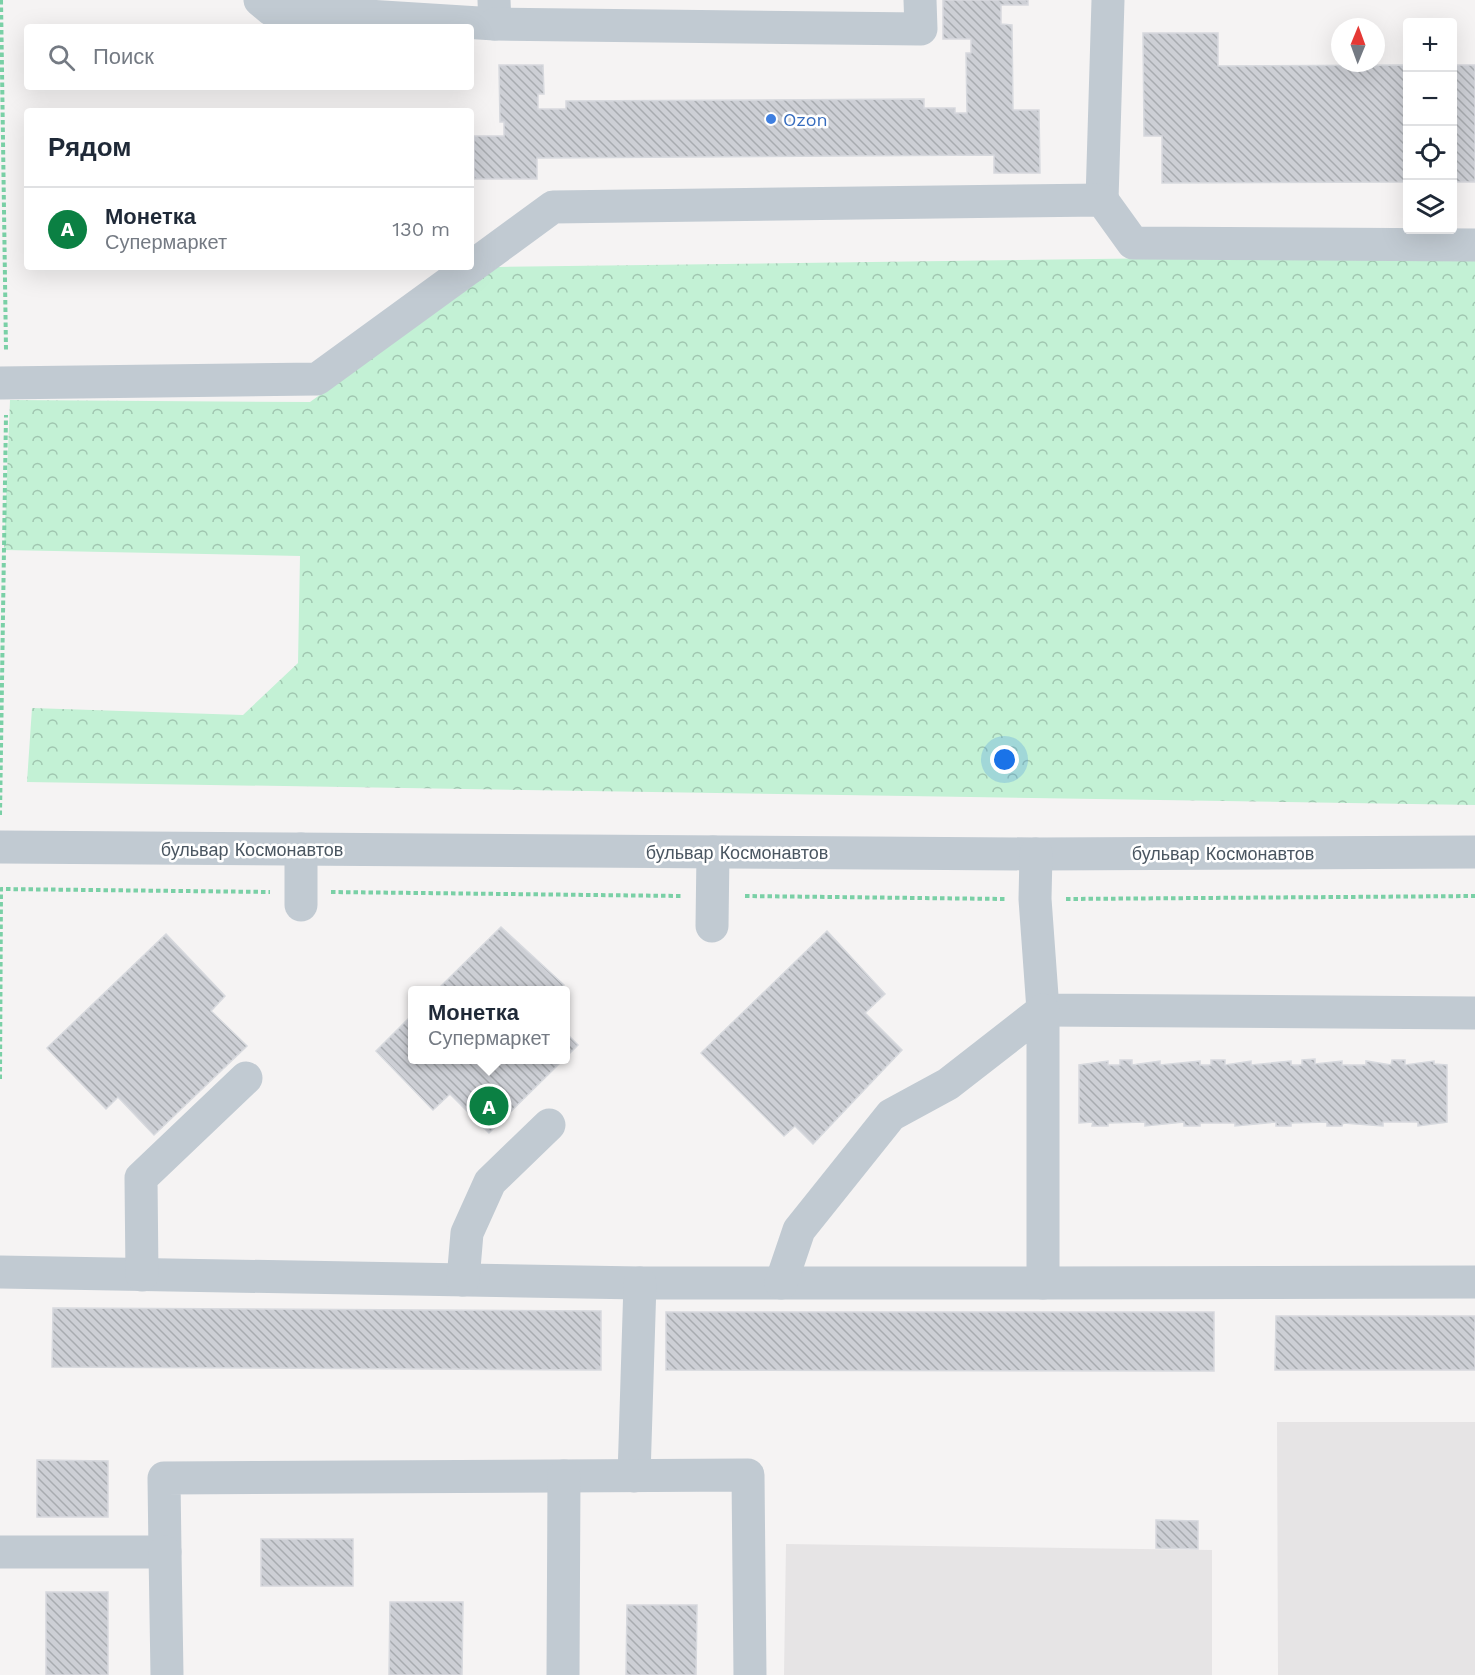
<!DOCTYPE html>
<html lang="ru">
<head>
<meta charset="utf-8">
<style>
  body { margin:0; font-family:"Work Sans",sans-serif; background:#f6f6f7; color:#1f2937 }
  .controls { position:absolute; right:18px; top:18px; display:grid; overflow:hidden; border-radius:6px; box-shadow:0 6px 24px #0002 }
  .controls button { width:54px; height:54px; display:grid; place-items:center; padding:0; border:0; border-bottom:2px solid #e0e1e3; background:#fff; color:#1f2937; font:30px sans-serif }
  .compass { position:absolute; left:1331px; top:18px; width:54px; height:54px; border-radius:50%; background:#fff; box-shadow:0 6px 24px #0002; rotate:1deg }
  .you { position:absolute; left:1005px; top:760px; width:21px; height:21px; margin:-15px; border:4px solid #fff; border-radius:50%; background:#1a73e8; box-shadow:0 0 0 9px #1a73e833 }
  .badge { display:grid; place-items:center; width:39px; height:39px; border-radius:50%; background:#0b8043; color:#fff; font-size:20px; font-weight:700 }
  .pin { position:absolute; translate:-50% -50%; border:3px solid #fff; box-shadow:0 2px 6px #0006 }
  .popup { position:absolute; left:408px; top:986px; width:162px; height:78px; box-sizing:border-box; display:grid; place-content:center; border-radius:6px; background:#fff; filter:drop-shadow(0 2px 4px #0005); font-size:20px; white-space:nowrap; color:#747a83 }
  .popup b { font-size:22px; color:#1f2937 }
  .popup::after { content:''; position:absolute; left:50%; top:100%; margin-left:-12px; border:12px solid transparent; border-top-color:#fff }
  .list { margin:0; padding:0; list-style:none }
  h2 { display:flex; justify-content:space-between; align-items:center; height:78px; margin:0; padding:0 24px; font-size:26px }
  h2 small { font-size:20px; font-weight:400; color:#747a83 }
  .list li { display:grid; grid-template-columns:39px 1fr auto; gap:18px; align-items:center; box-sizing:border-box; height:84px; padding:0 24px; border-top:2px solid #e0e1e3 }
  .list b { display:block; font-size:22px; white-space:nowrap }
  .list p { margin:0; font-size:20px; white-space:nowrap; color:#747a83 }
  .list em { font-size:20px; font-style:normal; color:#747a83 }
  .icon { flex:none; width:33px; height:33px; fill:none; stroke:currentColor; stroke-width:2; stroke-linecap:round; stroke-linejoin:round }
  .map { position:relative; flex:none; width:1475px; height:1675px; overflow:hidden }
  .search { position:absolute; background:#fff; box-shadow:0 6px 24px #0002; left:24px; top:24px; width:450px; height:66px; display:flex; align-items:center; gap:15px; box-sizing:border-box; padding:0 21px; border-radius:6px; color:#747a83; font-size:22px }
  .panel { position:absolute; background:#fff; box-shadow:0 6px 24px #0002; left:24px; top:108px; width:450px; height:162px; border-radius:6px }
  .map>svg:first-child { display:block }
</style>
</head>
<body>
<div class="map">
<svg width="1475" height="1675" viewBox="0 0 1475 1675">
  <defs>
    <pattern id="park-crowns" width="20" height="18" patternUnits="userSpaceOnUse" patternTransform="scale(1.5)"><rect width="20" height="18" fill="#c3f1d5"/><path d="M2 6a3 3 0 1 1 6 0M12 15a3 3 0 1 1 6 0" fill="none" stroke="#a0c6b0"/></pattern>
    <pattern id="building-back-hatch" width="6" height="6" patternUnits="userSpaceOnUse" patternTransform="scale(1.5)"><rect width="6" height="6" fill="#cdcfd5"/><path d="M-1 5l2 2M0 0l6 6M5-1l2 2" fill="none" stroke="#a8abb0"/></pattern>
  </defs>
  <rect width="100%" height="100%" fill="#f5f3f3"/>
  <g fill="#e6e4e5">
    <polygon points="1277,1422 1475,1422 1475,1675 1278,1675"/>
    <polygon points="786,1544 1212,1550 1212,1675 784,1675"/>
  </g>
  <polygon fill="url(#park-crowns)" points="1475,254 1475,805 27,782 32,708 243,715 298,663 300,556 4,550 10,400 310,402 498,267"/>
  <g fill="url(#building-back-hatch)" stroke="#d7d9de" stroke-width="1.5">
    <polygon points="943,0 1028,0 1028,5 1001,5 1001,24 1012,25 1013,110 1039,110 1040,173 994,173 994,155 537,158 537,179 474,179 474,136 504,136 504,122 500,122 499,65 543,65 544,94 538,94 538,109 566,109 566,101 924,99 924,108 955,108 955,113 967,113 966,53 971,53 971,39 943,39"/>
    <polygon points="1143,33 1218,33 1218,66 1408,65 1408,182 1162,183 1162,136 1144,136"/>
    <rect x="1452" y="65" width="23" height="117"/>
    <polygon points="501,927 564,985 559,990 437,990"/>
    <polygon points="827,931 885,994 865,1013 902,1050 813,1144 795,1126 784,1136 701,1053"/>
    <polygon points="166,934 225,996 211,1011 247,1046 154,1135 118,1097 106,1109 47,1048"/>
    <polygon points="412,1015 412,1060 563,1060 489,1133 450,1094 433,1110 376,1051"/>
    <polygon points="566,1033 578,1045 566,1057"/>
    <polygon points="1315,1059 1315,1064 1342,1061 1342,1065 1366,1065 1366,1061 1391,1065 1392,1060 1405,1060 1405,1065 1434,1061 1434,1064 1447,1065 1447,1122 1418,1126 1418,1122 1383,1122 1383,1126 1343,1123 1342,1126 1327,1126 1327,1122 1291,1123 1291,1126 1276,1126 1276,1122 1235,1126 1235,1123 1200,1123 1200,1126 1184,1126 1184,1122 1145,1126 1145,1122 1108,1123 1108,1126 1092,1126 1093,1122 1079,1123 1079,1065 1108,1061 1108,1065 1120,1065 1120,1060 1132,1060 1132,1065 1160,1061 1160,1065 1200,1061 1200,1065 1211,1065 1211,1060 1225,1060 1225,1065 1251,1061 1251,1065 1291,1061 1291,1065 1302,1065 1302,1060"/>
    <polygon points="53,1308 601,1311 601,1370 52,1367"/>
    <polygon points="666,1312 1214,1312 1214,1371 666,1370"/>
    <polygon points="1276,1316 1475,1316 1475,1370 1275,1370"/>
    <polygon points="37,1460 108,1461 108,1517 37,1517"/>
    <polygon points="1156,1520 1198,1521 1198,1549 1156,1548"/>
    <rect x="261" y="1539" width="92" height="47"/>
    <rect x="46" y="1592" width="62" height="83"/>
    <polygon points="390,1602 463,1602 462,1675 389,1675"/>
    <polygon points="627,1605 697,1605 696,1675 626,1675"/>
  </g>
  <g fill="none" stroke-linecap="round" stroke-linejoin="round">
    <g stroke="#7ad0a6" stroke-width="4" stroke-dasharray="4.5 3" stroke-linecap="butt">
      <polyline points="1,0 6,350"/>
      <polyline points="0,815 6,415"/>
      <polyline points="331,892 681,896"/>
      <polyline points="745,896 1005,899"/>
      <polyline points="1066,899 1475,896"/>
      <polyline points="0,1079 1,889 270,892"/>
    </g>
    <g stroke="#c1cad2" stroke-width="33">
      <polyline points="260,0 272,10 495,24 494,0"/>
      <polyline points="495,24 921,29 920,0"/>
      <polyline points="1102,200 1108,0"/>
      <polyline points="471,267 553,207 1102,200 1133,243 1475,245"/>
      <polyline points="0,383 317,379 471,267"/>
      <polyline points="0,847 1036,854 1475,852"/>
      <polyline points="1036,854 1035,899 1043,1010 1475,1013"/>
      <polyline points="301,905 301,849"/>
      <polyline points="712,926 713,852"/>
      <polyline points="0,1272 640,1283 1043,1283"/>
      <polyline points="142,1275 141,1178 246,1078"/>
      <polyline points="463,1280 467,1233 490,1182 549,1125"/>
      <polyline points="781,1283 799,1230 891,1115 948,1084 1043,1010 1043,1283 1475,1282"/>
      <polyline points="634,1476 640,1283"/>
      <polyline points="0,1552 165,1552 164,1478 748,1475 750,1675"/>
      <polyline points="165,1552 167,1675"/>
      <polyline points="563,1675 564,1476"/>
    </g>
  </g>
  <circle fill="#3f7fe0" stroke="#fff" stroke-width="2" cx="771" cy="119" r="6"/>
  <g text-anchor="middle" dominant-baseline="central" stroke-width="5" stroke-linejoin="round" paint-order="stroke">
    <g font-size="18" fill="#366cbe" stroke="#fff" text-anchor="start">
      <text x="783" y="119">Ozon</text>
    </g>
    <g font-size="18" fill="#4a5661" stroke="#fff">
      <text x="252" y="849">бульвар Космонавтов</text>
      <text x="737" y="852">бульвар Космонавтов</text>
      <text x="1223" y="853">бульвар Космонавтов</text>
    </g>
  </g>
</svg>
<div class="controls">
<button>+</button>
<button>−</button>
<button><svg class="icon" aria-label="locate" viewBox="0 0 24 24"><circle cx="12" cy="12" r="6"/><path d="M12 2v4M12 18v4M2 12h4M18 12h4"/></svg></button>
<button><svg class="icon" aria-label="layers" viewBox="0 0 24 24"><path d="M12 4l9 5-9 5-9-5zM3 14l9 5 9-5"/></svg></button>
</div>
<svg class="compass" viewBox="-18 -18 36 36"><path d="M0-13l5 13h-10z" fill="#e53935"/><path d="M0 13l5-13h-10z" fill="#747a83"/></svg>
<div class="you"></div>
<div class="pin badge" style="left:489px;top:1106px">A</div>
<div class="popup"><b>Монетка</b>Супермаркет</div>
<div class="search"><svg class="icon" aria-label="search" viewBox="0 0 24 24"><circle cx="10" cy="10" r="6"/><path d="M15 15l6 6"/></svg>Поиск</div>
<section class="panel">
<h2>Рядом<small></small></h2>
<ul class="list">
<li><span class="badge">A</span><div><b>Монетка</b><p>Супермаркет</p></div><em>130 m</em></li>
</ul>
</section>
</div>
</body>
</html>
